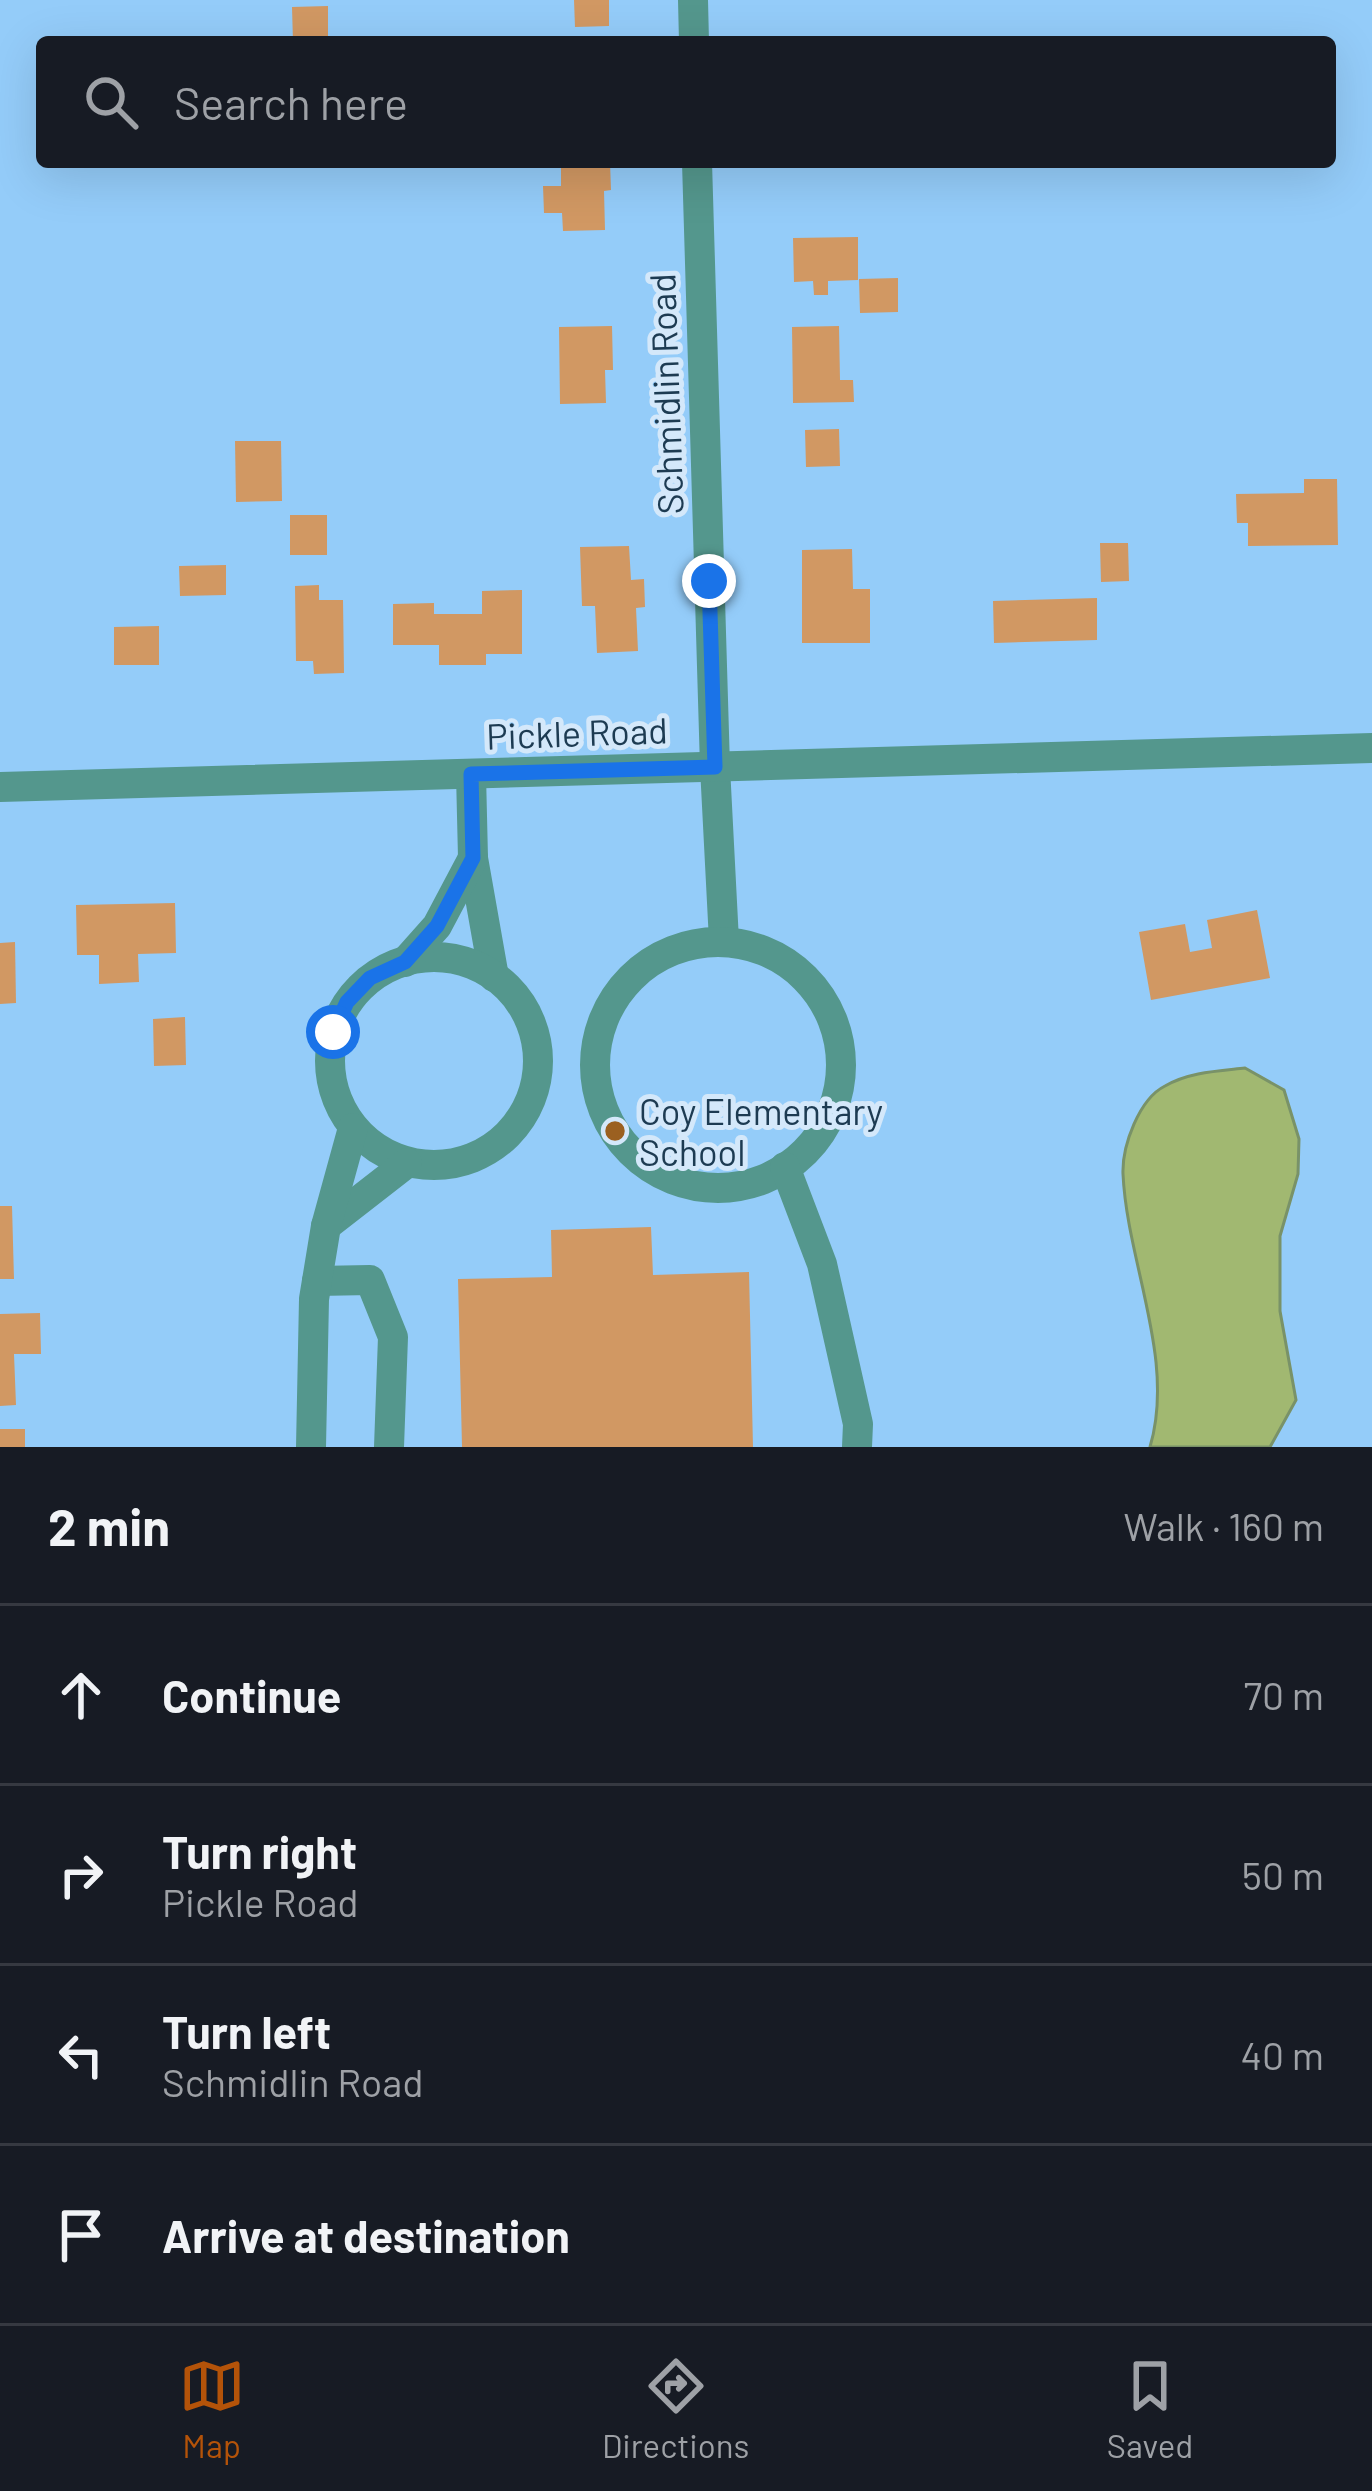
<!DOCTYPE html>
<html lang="en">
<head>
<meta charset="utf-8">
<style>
  body { margin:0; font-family:Barlow,sans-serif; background:#20242c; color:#f1f3f6 }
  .stop { position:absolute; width:36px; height:36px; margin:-27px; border:9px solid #1a73e8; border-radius:50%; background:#fff }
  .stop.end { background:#1a73e8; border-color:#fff; box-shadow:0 3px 12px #0008 }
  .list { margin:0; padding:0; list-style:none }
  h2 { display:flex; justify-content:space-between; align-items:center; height:156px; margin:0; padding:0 48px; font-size:51px }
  h2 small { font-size:39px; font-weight:400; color:#9ea1a6 }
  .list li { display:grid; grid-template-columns:78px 1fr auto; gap:36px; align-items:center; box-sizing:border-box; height:180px; padding:0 48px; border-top:3px solid #363941 }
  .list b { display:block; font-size:45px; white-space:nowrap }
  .list p { margin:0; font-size:39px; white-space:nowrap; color:#9ea1a6 }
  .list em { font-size:39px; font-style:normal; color:#9ea1a6 }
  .icon { flex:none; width:66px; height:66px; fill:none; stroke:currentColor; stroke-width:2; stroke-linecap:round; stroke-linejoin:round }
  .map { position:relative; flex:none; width:1372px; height:1447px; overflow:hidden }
  .search { position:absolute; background:#171b24; box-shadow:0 12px 48px #0002; left:36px; right:36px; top:36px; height:132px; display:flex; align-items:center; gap:30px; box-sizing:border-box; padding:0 42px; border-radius:12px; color:#9ea1a6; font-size:45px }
  .sheet { height:876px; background:#171b24 }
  nav { display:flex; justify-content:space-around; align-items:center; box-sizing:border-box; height:168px; border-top:3px solid #363941; background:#171b24; font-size:33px; color:#9ea1a6 }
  nav a { display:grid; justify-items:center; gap:6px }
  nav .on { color:#b45309 }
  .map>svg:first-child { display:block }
</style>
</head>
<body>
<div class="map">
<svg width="1372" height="1447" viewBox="0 0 1372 1447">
  <rect width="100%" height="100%" fill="#94ccf9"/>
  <path fill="#a1b871" stroke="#799268" stroke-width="3" d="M1245,1068L1284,1090L1299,1139L1298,1174L1280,1236V1311L1296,1400L1270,1447H1150C1176,1359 1127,1263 1123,1174C1122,1146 1139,1099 1165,1086C1189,1072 1218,1071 1245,1068Z"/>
  <g fill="#d19863">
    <polygon points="574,0 609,0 609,26 575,27"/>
    <polygon points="328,6 328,42 293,42 292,7"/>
    <polygon points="561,162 610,162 611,190 604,191 605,230 563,231 562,213 544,213 543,186 561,186"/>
    <polygon points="858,237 858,280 828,281 828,295 814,295 813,281 794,282 793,238"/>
    <polygon points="898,278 898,312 860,313 859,279"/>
    <polygon points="612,326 613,370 605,370 606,403 560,404 559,327"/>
    <polygon points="839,326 840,380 853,380 854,402 793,403 792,327"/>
    <polygon points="839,429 840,466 806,467 805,430"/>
    <polygon points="235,441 281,441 282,501 236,502"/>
    <polygon points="1304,479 1337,479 1338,545 1248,546 1248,523 1237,523 1236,494 1304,493"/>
    <rect x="290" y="515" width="37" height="40"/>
    <polygon points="1100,543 1128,543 1129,581 1101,582"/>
    <polygon points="629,546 631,580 644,579 645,607 636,608 638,651 597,653 595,606 582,606 580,547"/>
    <polygon points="852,549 853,589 870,589 870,643 802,643 802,550"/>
    <polygon points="226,565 226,595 180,596 179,566"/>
    <polygon points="319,585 319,600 343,600 344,673 314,674 313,661 296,661 295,586"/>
    <polygon points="522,590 522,654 486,654 486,665 439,665 439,645 393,645 393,604 434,603 434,614 482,614 482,591"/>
    <polygon points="1097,598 1097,640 994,643 993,601"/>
    <polygon points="159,626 159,665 114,665 114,627"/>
    <polygon points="175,903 176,953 138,954 139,982 99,984 99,955 77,955 76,905"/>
    <polygon points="1257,910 1270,978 1151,1000 1139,932 1185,924 1190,952 1212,948 1207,920"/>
    <polygon points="15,942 16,1003 0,1004 0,943"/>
    <polygon points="185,1017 186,1065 154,1066 153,1019"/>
    <polygon points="0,1206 12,1206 14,1279 0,1279"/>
    <polygon points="651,1227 653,1275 749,1272 753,1447 462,1447 458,1279 552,1277 551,1230"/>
    <polygon points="40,1313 41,1354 14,1354 16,1405 0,1406 0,1314"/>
    <rect x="0" y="1429" width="25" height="18"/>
  </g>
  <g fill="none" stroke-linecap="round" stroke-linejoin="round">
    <g stroke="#54978d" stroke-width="30">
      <polyline points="693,0 694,42"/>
      <polyline points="697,162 715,767 724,941"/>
      <polyline points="471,774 473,858 494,977"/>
      <polyline points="0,787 1372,748"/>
      <circle cx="718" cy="1065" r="123"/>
      <circle cx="434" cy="1061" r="104"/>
      <polyline points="405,962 437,926 473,858"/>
      <polyline points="785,1167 822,1264 858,1424 857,1447"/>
      <polyline points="326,1226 407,1163"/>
      <polyline points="317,1281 370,1280 393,1337 389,1447"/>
      <polyline points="311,1447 314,1299 326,1226 353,1128"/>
    </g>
  </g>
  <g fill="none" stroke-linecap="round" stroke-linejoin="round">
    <polyline stroke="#1a73e8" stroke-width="15" points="333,1032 347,1002 370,978 405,962 437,926 473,858 471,774 715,767 709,581"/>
  </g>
  <circle fill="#9b6020" stroke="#d4e8fa" stroke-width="4.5" cx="615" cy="1131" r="12"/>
  <g text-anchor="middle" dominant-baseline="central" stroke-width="10" stroke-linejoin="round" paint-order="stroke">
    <g font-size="36" fill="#1d3b52" stroke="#d4e8fa">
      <text transform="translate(665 394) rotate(-92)">Schmidlin Road</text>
      <text transform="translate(577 732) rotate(-2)">Pickle Road</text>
    </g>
    <g font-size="36" fill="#1d3b52" stroke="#d4e8fa" text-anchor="start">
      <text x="639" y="1110">Coy Elementary<tspan x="639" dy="41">School</tspan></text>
    </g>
  </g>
</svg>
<div class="stop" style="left:333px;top:1032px"></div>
<div class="stop end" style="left:709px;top:581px"></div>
<div class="search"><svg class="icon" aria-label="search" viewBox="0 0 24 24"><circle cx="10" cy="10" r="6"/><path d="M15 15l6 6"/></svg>Search here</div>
</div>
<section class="sheet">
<h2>2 min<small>Walk · 160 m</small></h2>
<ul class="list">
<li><svg class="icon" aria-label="ahead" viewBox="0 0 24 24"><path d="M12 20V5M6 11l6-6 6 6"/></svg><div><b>Continue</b></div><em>70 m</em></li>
<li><svg class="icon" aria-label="right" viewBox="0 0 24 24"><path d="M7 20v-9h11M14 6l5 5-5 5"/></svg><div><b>Turn right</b><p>Pickle Road</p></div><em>50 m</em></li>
<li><svg class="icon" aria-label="left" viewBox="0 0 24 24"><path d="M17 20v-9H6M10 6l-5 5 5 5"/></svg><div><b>Turn left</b><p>Schmidlin Road</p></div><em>40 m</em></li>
<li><svg class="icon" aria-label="arrive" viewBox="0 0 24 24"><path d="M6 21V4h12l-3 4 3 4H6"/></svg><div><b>Arrive at destination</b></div></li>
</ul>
</section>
<nav>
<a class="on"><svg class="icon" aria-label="map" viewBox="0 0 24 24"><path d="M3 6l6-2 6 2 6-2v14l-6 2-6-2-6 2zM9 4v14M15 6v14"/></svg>Map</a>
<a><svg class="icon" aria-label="directions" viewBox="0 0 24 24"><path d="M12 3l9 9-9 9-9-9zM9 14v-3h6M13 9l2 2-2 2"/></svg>Directions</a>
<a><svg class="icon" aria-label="saved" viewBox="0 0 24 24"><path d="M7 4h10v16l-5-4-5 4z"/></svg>Saved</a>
</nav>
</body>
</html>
